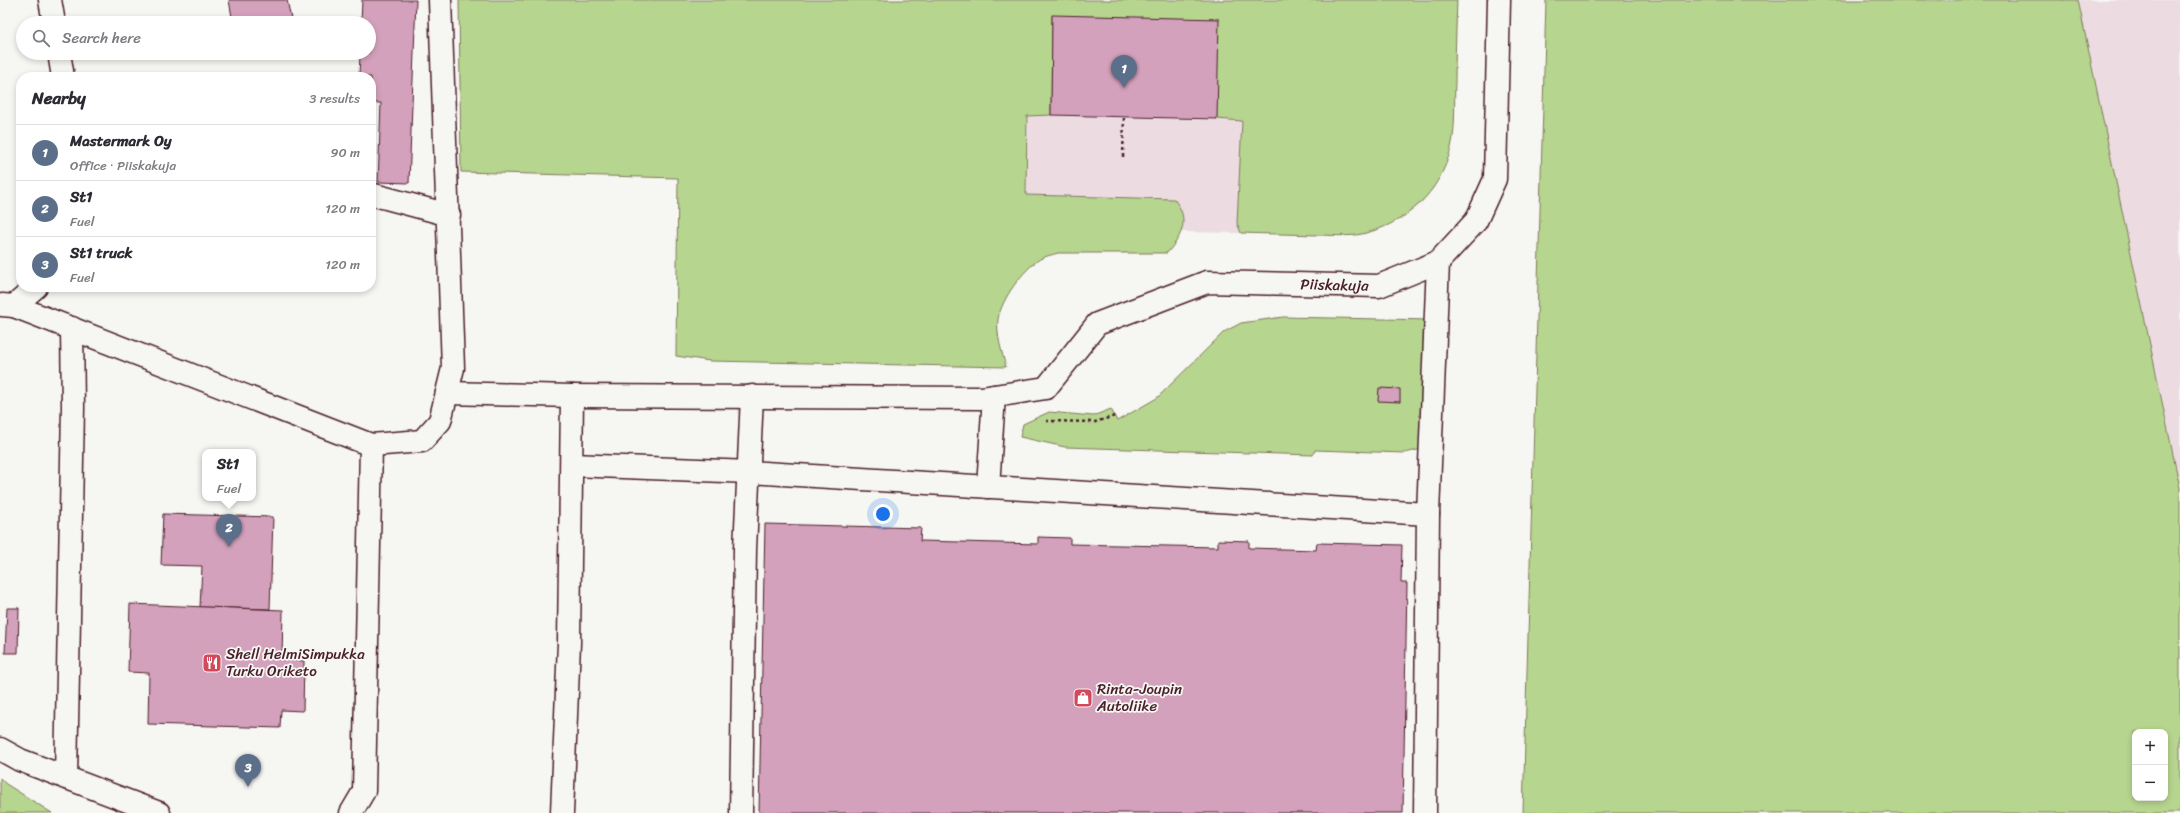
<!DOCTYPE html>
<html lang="en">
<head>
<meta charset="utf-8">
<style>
  body { margin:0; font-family:Sriracha,sans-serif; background:#f7f7f7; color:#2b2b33 }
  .controls { position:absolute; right:12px; bottom:12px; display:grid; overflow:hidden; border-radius:8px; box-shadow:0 2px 6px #0003 }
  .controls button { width:36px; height:36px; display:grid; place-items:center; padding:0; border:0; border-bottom:1px solid #e1e1e2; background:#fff; color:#2b2b33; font:20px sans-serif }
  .you { position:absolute; left:883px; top:514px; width:14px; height:14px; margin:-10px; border:3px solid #fff; border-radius:50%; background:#1a73e8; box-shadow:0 0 0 6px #1a73e833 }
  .badge { display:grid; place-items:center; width:26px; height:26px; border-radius:50%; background:#d1495b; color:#fff; font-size:13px; font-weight:700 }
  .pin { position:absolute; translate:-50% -33px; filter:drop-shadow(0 1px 2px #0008) }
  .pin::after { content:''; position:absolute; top:21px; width:14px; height:12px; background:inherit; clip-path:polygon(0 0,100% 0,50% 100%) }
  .popup { position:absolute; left:202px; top:449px; width:54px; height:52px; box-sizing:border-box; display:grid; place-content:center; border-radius:8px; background:#fff; filter:drop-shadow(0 1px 3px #0005); font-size:13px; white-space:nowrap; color:#7c7c81 }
  .popup b { font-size:15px; color:#2b2b33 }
  .popup::after { content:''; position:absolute; left:50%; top:100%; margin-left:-8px; border:8px solid transparent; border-top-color:#fff }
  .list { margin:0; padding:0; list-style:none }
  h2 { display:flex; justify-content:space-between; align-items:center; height:52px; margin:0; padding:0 16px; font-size:17px }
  h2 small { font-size:13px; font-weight:400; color:#7c7c81 }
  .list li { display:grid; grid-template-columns:26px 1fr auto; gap:12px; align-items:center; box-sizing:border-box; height:56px; padding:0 16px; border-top:1px solid #e1e1e2 }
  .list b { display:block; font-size:15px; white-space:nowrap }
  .list p { margin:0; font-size:13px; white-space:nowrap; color:#7c7c81 }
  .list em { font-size:13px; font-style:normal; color:#7c7c81 }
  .icon { flex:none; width:22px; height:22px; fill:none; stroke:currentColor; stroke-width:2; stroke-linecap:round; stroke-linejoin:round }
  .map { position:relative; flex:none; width:2180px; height:813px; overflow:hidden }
  .search { position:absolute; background:#fff; box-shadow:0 2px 6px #0003; left:16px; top:16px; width:360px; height:44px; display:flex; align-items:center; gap:10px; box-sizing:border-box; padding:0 14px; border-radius:22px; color:#7c7c81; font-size:15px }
  .panel { position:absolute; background:#fff; box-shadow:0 2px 6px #0003; left:16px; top:72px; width:360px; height:220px; border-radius:16px }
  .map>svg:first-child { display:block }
</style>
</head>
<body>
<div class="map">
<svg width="2180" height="813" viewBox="0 0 2180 813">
  <rect width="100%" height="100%" fill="#f6f6f2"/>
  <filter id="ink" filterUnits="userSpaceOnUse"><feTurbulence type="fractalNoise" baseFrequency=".025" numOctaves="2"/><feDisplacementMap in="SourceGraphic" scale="8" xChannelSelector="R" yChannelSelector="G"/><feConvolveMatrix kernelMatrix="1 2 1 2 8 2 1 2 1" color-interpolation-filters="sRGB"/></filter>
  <g filter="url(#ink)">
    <g fill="#ecdce2">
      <polygon points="1029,0 1457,0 1454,126 1451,148 1444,168 1434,188 1420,205 1401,218 1381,228 1361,234 1340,235 1026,229"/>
      <polygon points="2078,0 2180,0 2180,488"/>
    </g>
    <g fill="#b6d58e" stroke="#807a5c" fill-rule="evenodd">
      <path d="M459,0H1457C1456,27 1455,55 1455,82C1454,104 1456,127 1451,148C1440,193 1406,224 1362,234C1348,237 1331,235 1317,235C1291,234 1266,234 1241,233L1237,223L1242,121L1217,119L1052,16L1051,115L1027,116L1026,195L1174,199C1190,219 1183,235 1167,253H1058C1052,255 1045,256 1040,259C1023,270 1002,298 998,319C996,335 1002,352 1006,367L710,361L676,356L678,178L461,172Z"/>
      <path d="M1546,0H2078L2180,488V813H1523ZM2135,732H2165V798H2135Z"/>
      <polygon points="1283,317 1432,320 1426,448 1405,453 1315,450 1313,455 1065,447 1020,437 1023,424 1049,412 1093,416 1111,409 1117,421 1157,398 1224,332 1241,323"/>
      <polygon points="0,778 6,784 52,813 0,813"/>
    </g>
    <g fill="#d4a1bc" stroke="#4a1f2b">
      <polygon points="229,0 287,0 292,23 233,23"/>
      <polygon points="362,0 416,0 409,183 378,182 381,103 371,103 371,77 359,77 360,53 369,53 369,23 361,23"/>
      <polygon points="1052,15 1219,19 1217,119 1051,115"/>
      <polygon points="1379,388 1400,389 1400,402 1378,401"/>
      <polygon points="163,514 273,517 270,609 200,607 202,566 161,565"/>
      <polygon points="765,524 921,528 920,541 1038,544 1038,537 1070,538 1070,544 1218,547 1218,540 1249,541 1249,548 1316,550 1317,543 1402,545 1401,583 1407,583 1403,813 759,813"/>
      <polygon points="130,604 283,610 282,660 304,661 303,711 281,710 280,728 148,724 149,673 128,672"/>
      <polygon points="7,608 19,608 18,653 5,653"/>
    </g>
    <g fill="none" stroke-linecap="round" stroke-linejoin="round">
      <defs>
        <g id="minor">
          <polyline points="50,0 54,23"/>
          <polyline points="59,53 63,77"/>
          <polyline points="371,194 449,215"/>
          <polyline points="2,305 14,306 36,287"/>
          <polyline points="14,306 371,445 364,791 351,813"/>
          <path id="s1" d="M447,393L572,396L981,398L1046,388L1097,324L1207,282L1379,286L1438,262L1476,221L1495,179L1499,0"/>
          <polyline points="371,445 422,441 440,421 453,368 440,0"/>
          <polyline points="572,465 750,472 1428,514"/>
          <polyline points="988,487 994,396"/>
          <polyline points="0,749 20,760 159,813"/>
          <polyline points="66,778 73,407 72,328"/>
          <polyline points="562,813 569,643 572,396"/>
          <polyline points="741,813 745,549 752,396"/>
          <polyline points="1425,813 1428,514 1438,262"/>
        </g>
      </defs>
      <use href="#minor" stroke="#4a1f2b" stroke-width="25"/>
      <g stroke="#4a1f2b" stroke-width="2.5" stroke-dasharray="3 3" stroke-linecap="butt">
        <polyline points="1123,157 1124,117"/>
        <polyline points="1046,421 1095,422 1115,416"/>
      </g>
      <use href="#minor" stroke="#f6f6f2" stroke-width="22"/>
    </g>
  </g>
  <defs>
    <symbol id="restaurant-square" viewBox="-11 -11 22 22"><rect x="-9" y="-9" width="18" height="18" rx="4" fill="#d1495b" stroke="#f6f6f2"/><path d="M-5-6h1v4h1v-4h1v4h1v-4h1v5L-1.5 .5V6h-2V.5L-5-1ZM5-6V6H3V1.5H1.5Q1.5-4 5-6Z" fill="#fff"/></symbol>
    <symbol id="shop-square" viewBox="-11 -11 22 22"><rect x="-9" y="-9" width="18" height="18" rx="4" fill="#d1495b" stroke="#f6f6f2"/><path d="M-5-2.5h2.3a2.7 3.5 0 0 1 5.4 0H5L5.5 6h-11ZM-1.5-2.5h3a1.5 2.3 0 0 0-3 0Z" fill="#fff"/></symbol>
  </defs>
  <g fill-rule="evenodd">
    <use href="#restaurant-square" x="201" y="652" width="22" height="22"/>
    <use href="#shop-square" x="1072" y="687" width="22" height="22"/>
  </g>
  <g text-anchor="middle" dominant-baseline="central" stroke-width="3.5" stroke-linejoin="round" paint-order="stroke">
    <g font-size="15" fill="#4a1f2b" stroke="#f6f6f2">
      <text stroke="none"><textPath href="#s1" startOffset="927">Piiskakuja</textPath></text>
    </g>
    <g font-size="15" fill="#4a1f2b" stroke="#f6f6f2" text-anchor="start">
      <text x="226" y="654">Shell HelmiSimpukka<tspan x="226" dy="17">Turku Oriketo</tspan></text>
      <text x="1097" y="689">Rinta-Joupin<tspan x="1097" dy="17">Autoliike</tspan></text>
    </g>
  </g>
</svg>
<div class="controls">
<button>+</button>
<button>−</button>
</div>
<div class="you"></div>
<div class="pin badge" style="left:1124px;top:88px;background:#5c6f8a">1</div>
<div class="pin badge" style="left:229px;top:547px;background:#5c6f8a">2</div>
<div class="popup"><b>St1</b>Fuel</div>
<div class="pin badge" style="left:248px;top:787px;background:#5c6f8a">3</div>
<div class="search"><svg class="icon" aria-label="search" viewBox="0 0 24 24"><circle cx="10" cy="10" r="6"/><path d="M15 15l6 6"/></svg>Search here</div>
<section class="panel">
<h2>Nearby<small>3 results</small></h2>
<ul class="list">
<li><span class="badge" style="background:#5c6f8a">1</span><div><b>Mastermark Oy</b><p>Office · Piiskakuja</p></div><em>90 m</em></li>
<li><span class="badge" style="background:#5c6f8a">2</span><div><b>St1</b><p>Fuel</p></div><em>120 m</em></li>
<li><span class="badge" style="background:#5c6f8a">3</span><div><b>St1 truck</b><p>Fuel</p></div><em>120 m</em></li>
</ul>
</section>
</div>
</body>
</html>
